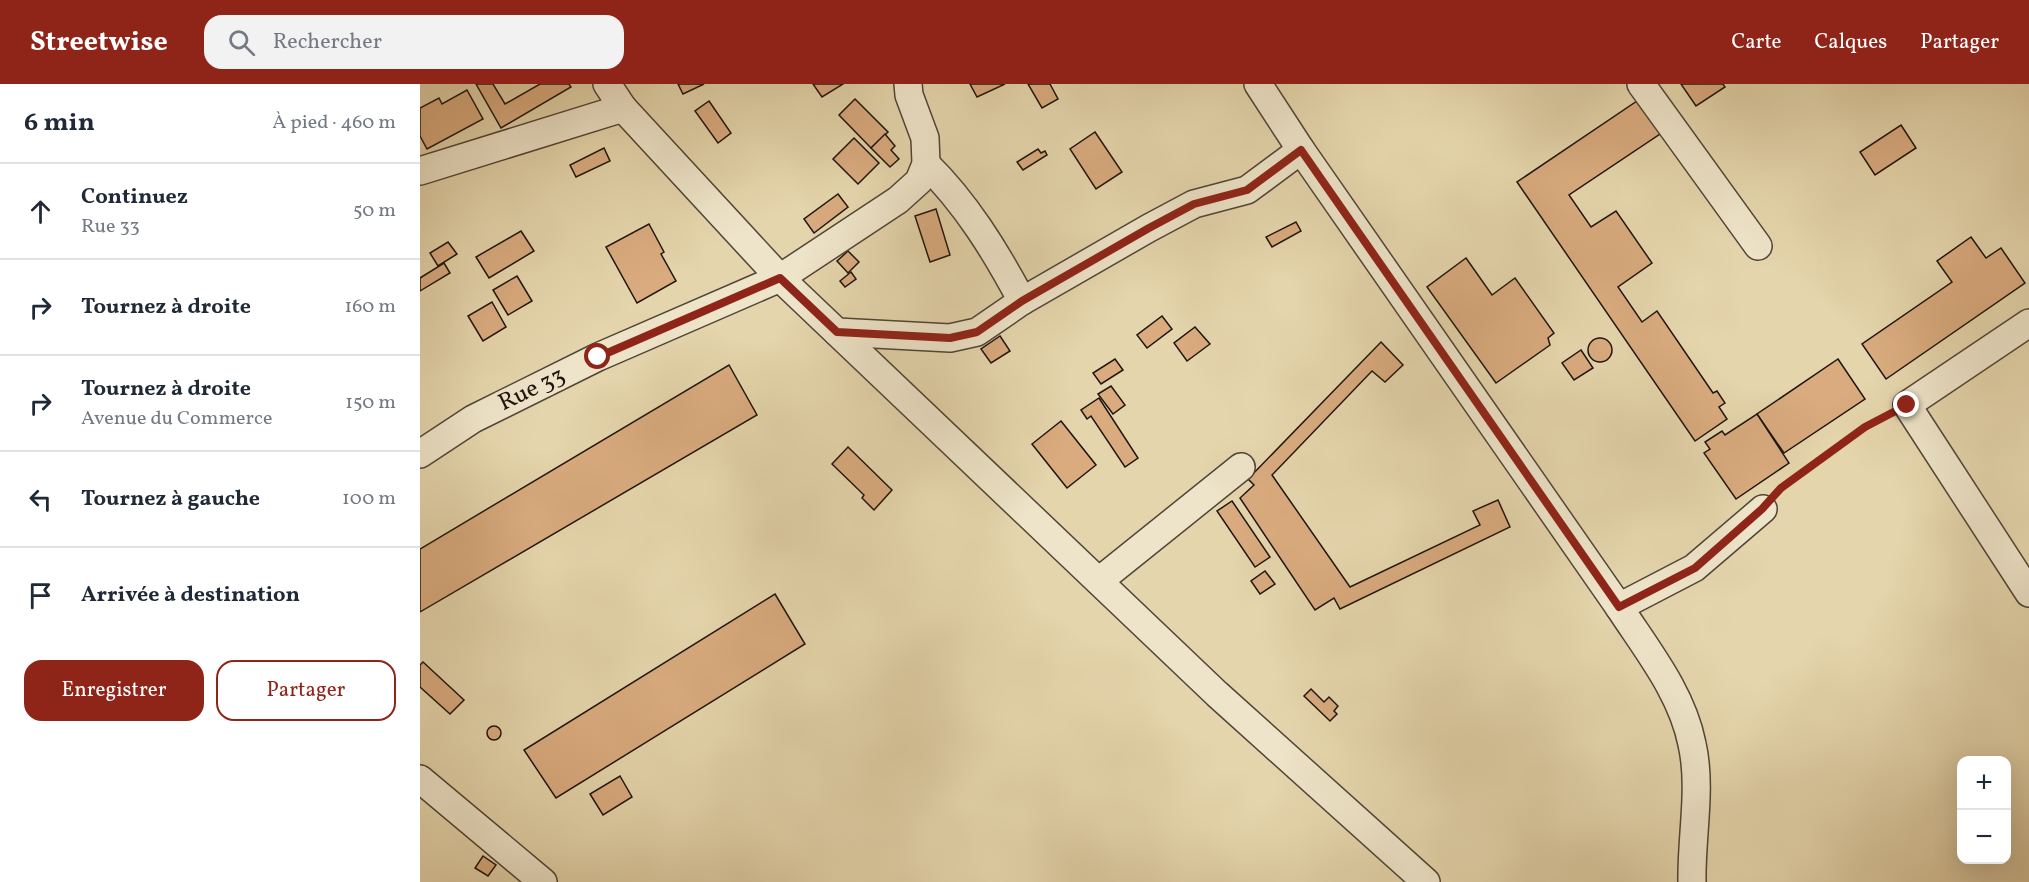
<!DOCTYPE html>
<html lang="fr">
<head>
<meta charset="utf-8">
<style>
  body { margin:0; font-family:Vollkorn,serif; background:#f2f2f3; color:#1f2937 }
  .controls { position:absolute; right:18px; bottom:18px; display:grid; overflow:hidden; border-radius:12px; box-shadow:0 6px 24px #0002 }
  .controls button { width:54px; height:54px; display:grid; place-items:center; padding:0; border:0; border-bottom:2px solid #e0e1e3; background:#fff; color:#1f2937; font:30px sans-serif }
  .stop { position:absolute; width:18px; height:18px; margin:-14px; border:4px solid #8f2418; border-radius:50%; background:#fff }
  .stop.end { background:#8f2418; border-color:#fff; box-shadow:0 2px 6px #0008 }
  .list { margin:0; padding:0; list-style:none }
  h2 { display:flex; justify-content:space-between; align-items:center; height:78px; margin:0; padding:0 24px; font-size:26px }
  h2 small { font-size:20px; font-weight:400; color:#747a83 }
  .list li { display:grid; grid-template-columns:39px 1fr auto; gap:18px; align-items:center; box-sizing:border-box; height:96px; padding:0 24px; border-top:2px solid #e0e1e3 }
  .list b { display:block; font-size:22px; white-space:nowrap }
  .list p { margin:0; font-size:20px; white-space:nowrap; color:#747a83 }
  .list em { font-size:20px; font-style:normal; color:#747a83 }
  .actions { display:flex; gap:12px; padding:18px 24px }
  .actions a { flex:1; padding:14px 0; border:2px solid #8f2418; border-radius:18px; text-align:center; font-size:21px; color:#8f2418 }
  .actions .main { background:#8f2418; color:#fff }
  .icon { flex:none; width:33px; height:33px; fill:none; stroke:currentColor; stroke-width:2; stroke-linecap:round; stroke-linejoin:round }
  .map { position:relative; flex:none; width:1609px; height:798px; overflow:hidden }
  header { display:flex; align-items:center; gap:36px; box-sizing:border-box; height:84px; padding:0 30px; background:#8f2418; color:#fff }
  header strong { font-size:28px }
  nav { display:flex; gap:33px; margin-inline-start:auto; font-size:21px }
  .search { width:420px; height:54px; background:#f2f2f3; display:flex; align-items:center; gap:15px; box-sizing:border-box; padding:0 21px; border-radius:18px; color:#747a83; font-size:22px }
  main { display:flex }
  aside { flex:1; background:#fff }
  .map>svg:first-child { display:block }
</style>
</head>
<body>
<header>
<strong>Streetwise</strong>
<div class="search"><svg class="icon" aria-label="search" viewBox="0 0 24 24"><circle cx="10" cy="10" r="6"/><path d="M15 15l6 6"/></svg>Rechercher</div>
<nav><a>Carte</a><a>Calques</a><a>Partager</a></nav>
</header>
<main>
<aside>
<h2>6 min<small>À pied · 460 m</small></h2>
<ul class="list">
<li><svg class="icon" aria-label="ahead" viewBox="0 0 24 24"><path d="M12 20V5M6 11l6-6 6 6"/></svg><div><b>Continuez</b><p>Rue 33</p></div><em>50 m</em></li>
<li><svg class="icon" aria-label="right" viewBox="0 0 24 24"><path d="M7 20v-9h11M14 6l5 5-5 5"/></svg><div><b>Tournez à droite</b></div><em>160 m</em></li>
<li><svg class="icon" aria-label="right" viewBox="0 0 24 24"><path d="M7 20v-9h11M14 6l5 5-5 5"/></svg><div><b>Tournez à droite</b><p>Avenue du Commerce</p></div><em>150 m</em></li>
<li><svg class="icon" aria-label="left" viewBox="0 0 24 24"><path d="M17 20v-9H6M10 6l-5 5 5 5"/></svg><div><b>Tournez à gauche</b></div><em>100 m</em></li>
<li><svg class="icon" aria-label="arrive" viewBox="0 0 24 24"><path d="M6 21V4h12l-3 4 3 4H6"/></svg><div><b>Arrivée à destination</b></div></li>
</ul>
<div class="actions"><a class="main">Enregistrer</a><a>Partager</a></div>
</aside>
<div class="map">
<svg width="1609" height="798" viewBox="0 0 1609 798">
  <rect width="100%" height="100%" fill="#e5d5ac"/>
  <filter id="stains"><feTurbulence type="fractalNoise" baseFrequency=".00333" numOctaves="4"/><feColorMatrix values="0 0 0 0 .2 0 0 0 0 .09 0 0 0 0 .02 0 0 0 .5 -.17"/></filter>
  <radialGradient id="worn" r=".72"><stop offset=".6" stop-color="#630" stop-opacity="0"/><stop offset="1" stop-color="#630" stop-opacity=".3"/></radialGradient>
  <g fill="#d9ab7f" stroke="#1f150e" stroke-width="1.5">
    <polygon points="56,0 73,0 85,20 120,0 149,0 151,3 81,44"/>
    <polygon points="258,0 284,0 263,10"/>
    <polygon points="393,0 423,0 402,13"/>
    <polygon points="550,0 585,0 557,13"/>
    <polygon points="608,0 630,0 638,15 622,24"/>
    <polygon points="1261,0 1303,0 1305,3 1276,22"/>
    <polygon points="47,6 63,35 7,65 0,52 0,24 19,14 22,20"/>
    <polygon points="435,15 468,48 451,64 419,31"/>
    <polygon points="1220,15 1243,48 1149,111 1171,143 1196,127 1232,179 1198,203 1222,238 1237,227 1293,309 1297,307 1305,319 1299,323 1307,335 1275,357 1097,98"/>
    <polygon points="289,17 311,49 298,59 275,27"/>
    <polygon points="1481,41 1496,64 1455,91 1440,68"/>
    <polygon points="675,48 702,88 676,105 650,65"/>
    <polygon points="465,50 475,62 471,66 479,75 470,83 451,64"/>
    <polygon points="434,54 459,79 438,100 413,75"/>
    <polygon points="184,64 190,77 156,93 150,81"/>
    <polygon points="618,65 621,69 625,67 627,71 603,86 597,78"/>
    <polygon points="418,110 428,123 394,149 384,135"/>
    <polygon points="516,125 530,171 510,178 495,132"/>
    <polygon points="876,138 881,147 852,163 846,153"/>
    <polygon points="229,140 244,168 241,170 256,197 217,219 186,163"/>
    <polygon points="101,147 114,167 69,194 56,173"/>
    <polygon points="1551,153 1566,174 1581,164 1605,199 1466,295 1442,260 1532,198 1517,177"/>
    <polygon points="28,158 37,170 18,182 10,169"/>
    <polygon points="428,167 439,178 428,189 417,177"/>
    <polygon points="1046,174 1072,211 1095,194 1134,249 1128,254 1130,261 1076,299 1007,203"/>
    <polygon points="24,179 30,189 0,207 0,194"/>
    <polygon points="431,188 436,195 425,203 420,197"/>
    <polygon points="97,192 112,217 88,231 73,206"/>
    <polygon points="72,218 86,243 63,257 48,232"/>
    <polygon points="742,232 752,245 727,264 717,251"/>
    <polygon points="775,243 790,260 767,277 754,259"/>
    <polygon points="580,252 590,267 571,279 561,265"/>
    <circle cx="1180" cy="266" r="12"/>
    <polygon points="961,258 983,281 965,298 952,287 852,391 930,503 1060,441 1053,427 1078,416 1090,443 920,525 914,514 895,526 820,414 834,401 828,395"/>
    <polygon points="1161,266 1173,284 1154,296 1142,279"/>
    <polygon points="695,275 703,286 681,300 673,289"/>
    <polygon points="1418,275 1445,315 1364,369 1337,330"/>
    <polygon points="309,281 337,331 0,528 0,465"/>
    <polygon points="691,302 705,321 693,330 678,310"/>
    <polygon points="679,314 718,374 705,383 671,332 667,335 661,326"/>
    <polygon points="1337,330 1369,379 1316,415 1284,369 1290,365 1285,358 1302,347 1305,351"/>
    <polygon points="641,337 676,381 647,404 612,360"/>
    <polygon points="428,363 472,406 454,426 442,414 444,411 412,380"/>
    <polygon points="812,417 850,473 835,483 797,427"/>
    <polygon points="845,487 855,500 840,510 831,497"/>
    <polygon points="355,510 385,560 136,714 104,666"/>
    <polygon points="3,578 44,616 30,630 0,603 0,581"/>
    <polygon points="891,605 904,618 909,613 918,622 914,627 917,630 910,637 884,612"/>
    <circle cx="74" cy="649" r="7"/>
    <polygon points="200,692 212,713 183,731 170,710"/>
    <polygon points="63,772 76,781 68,792 55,784"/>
  </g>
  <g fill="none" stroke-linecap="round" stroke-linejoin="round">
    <defs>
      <g id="minor">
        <polyline points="187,0 203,24"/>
        <path d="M838,0L881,66L1199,523C1227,566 1262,609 1272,660C1282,704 1271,753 1272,798"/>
        <polyline points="1221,0 1338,162"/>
        <path d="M506,80C546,119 576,168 602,217"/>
        <polyline points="0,87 203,24 360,194 797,610 1006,798"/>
        <polyline points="1609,239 1487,321 1609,509"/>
        <polyline points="417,248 530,254 557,248 602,217 729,144 774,120 827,106 881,66"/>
        <polyline points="0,370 53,335 178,273 360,194 478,116 499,97 506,80 505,54 489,11 488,0"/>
        <polyline points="679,497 821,383"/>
        <polyline points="1199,523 1274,484 1343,425"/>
        <polyline points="0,695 123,798"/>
      </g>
    </defs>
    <use href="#minor" stroke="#504536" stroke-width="30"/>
    <polyline stroke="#1f150e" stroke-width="4" stroke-dasharray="1.5 3" stroke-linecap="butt" points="1358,407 1445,343 1465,332"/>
    <use href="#minor" stroke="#eee4c9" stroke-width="27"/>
  </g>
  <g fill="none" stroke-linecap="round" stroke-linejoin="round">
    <polyline stroke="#8f2418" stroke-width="8" points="178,273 360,194 417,248 530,254 557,248 602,217 729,144 774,120 827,106 881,66 1199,523 1275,484 1342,425 1361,404 1445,343 1487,321"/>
  </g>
  <g text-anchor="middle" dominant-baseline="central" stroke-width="6" stroke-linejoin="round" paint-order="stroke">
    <g font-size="24" fill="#1f150e" stroke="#eee4c9">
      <text transform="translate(112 306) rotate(-26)">Rue 33</text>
    </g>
  </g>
  <rect width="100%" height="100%" filter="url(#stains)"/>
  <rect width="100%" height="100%" fill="url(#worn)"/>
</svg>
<div class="controls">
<button>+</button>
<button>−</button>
</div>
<div class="stop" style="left:178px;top:273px"></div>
<div class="stop end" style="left:1487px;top:321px"></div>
</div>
</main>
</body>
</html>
